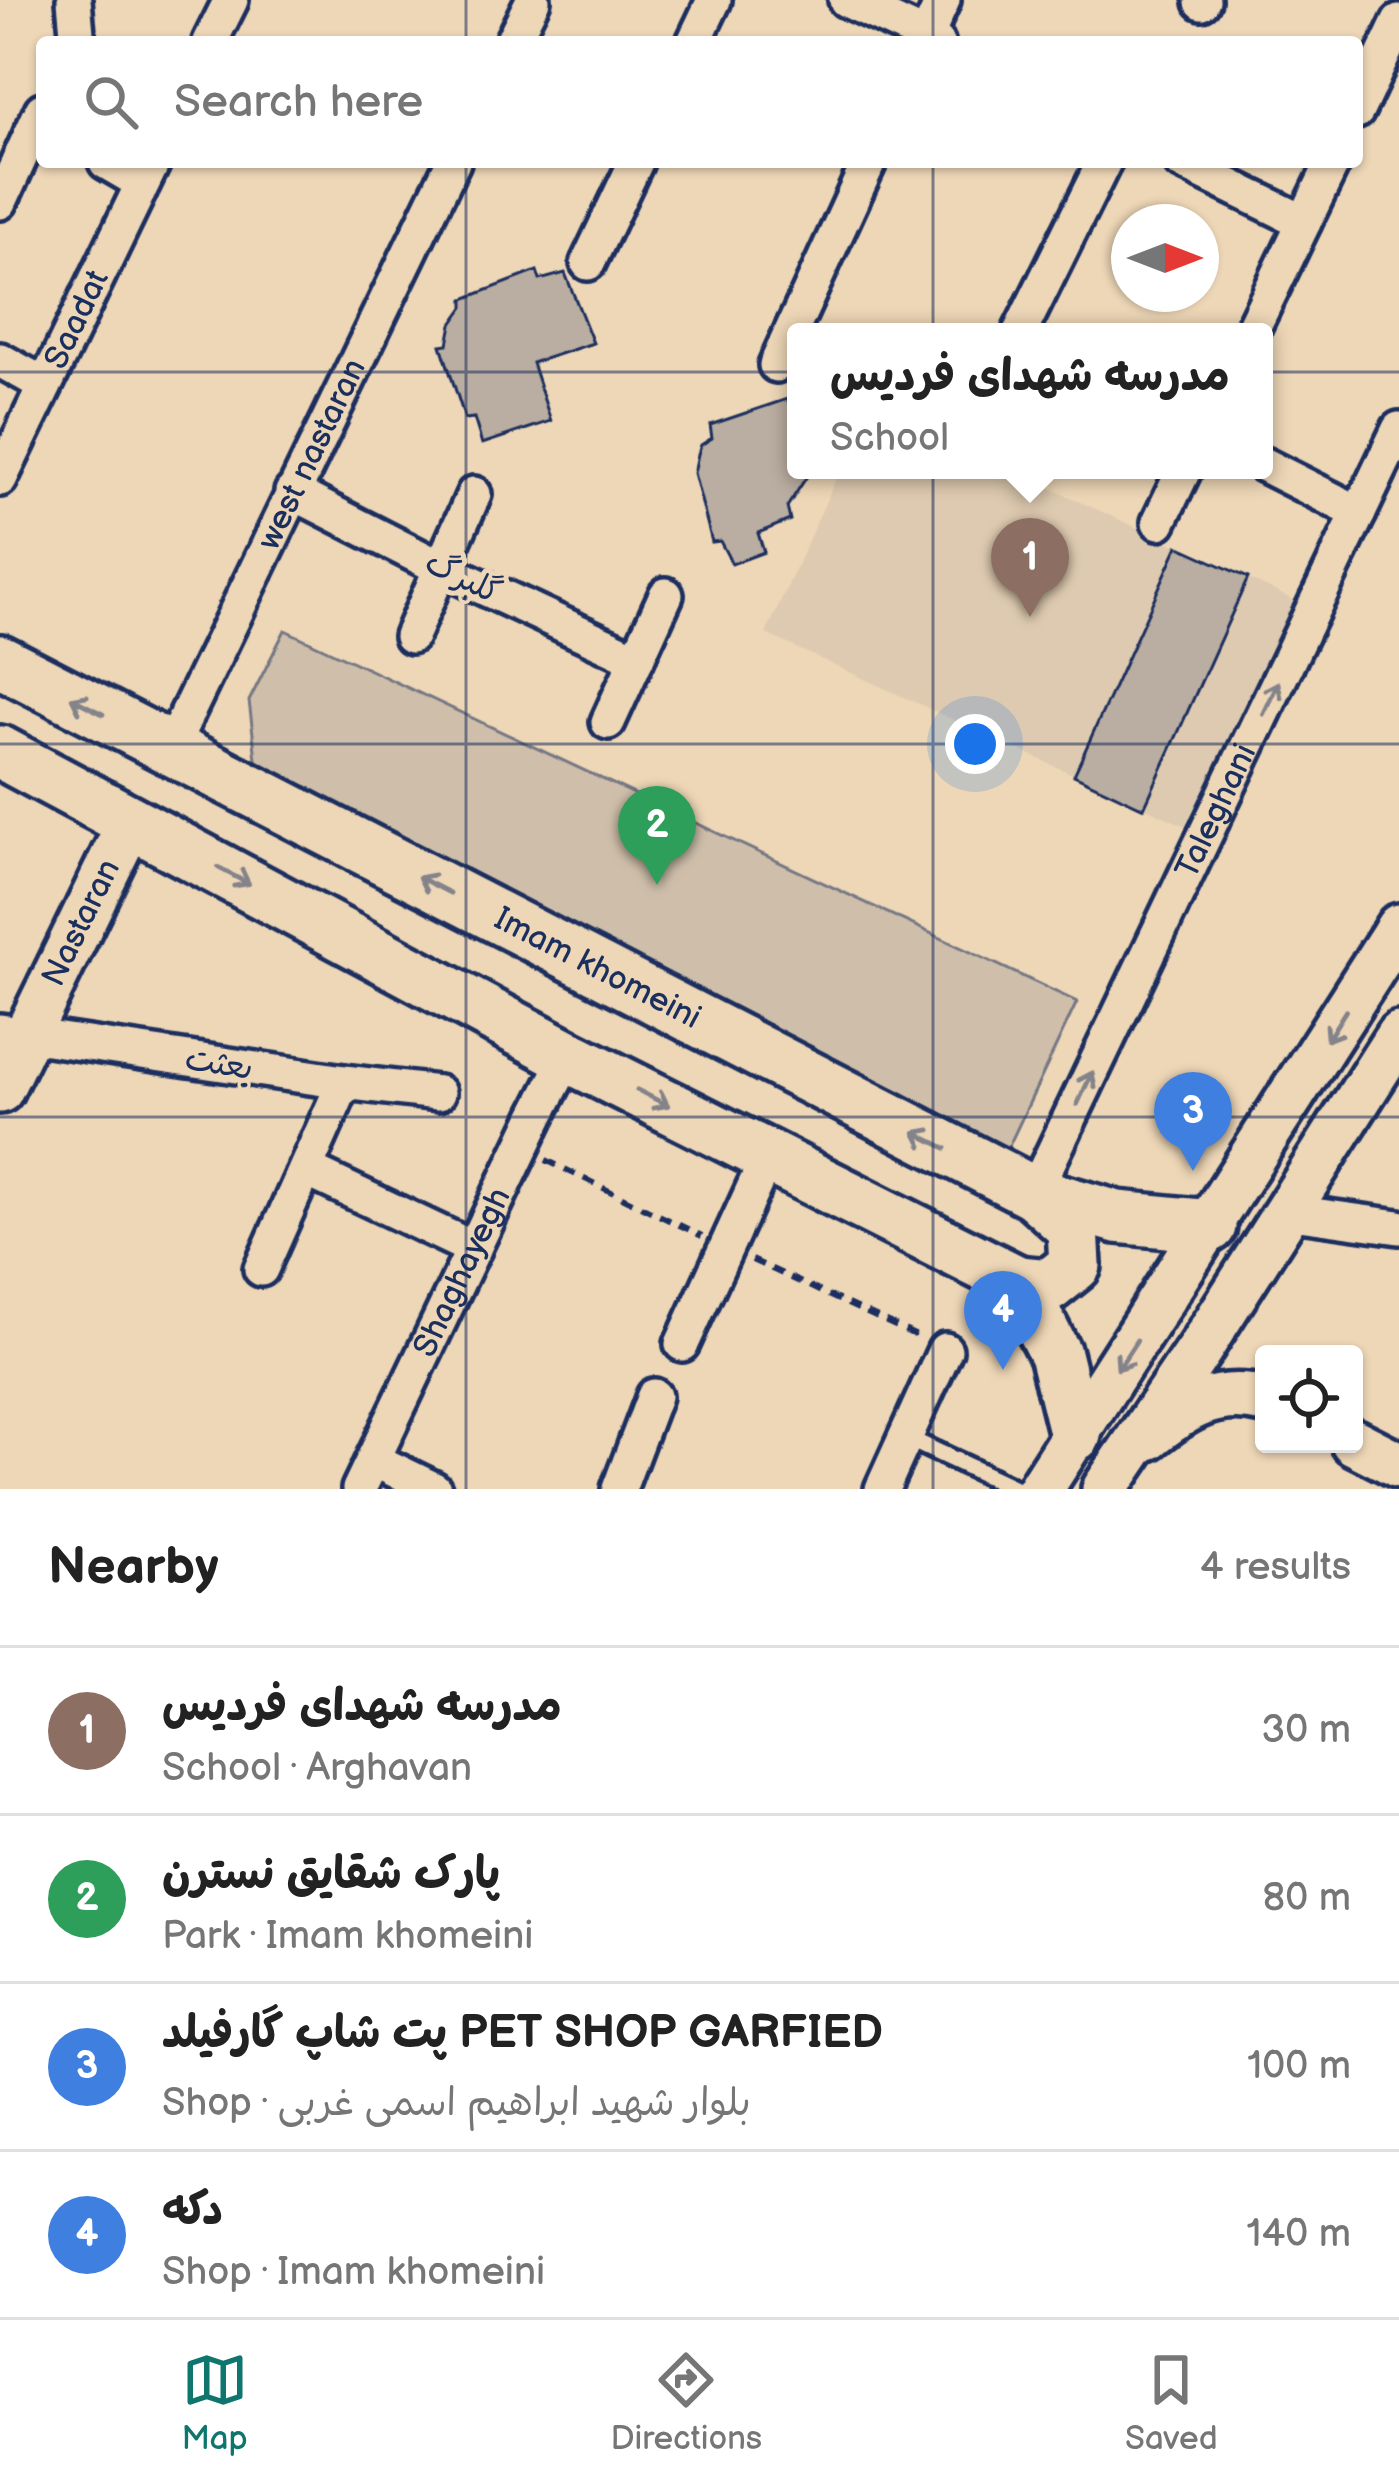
<!DOCTYPE html>
<html lang="en">
<head>
<meta charset="utf-8">
<style>
  body { margin:0; font-family:"Balsamiq Sans","Playpen Sans Arabic",sans-serif; background:#f6f6f6; color:#222 }
  .controls { position:absolute; right:36px; bottom:36px; display:grid; overflow:hidden; border-radius:12px; box-shadow:0 3px 9px #0004 }
  .controls button { width:108px; height:108px; display:grid; place-items:center; padding:0; border:0; border-bottom:3px solid #e0e0e0; background:#fff; color:#222; font:60px sans-serif }
  .compass { position:absolute; left:1111px; top:204px; width:108px; height:108px; border-radius:50%; background:#fff; box-shadow:0 3px 9px #0004; rotate:90deg }
  .you { position:absolute; left:975px; top:744px; width:42px; height:42px; margin:-30px; border:9px solid #fff; border-radius:50%; background:#1a73e8; box-shadow:0 0 0 18px #1a73e833 }
  .badge { display:grid; place-items:center; width:78px; height:78px; border-radius:50%; background:#0f766e; color:#fff; font-size:39px; font-weight:700 }
  .pin { position:absolute; translate:-50% -99px; filter:drop-shadow(0 3px 6px #0008) }
  .pin::after { content:''; position:absolute; top:63px; width:42px; height:36px; background:inherit; clip-path:polygon(0 0,100% 0,50% 100%) }
  .popup { position:absolute; left:787px; top:323px; width:486px; height:156px; box-sizing:border-box; display:grid; place-content:center; border-radius:12px; background:#fff; filter:drop-shadow(0 3px 9px #0005); font-size:39px; white-space:nowrap; color:#767676 }
  .popup b { font-size:45px; color:#222 }
  .popup::after { content:''; position:absolute; left:50%; top:100%; margin-left:-24px; border:24px solid transparent; border-top-color:#fff }
  .list { margin:0; padding:0; list-style:none }
  h2 { display:flex; justify-content:space-between; align-items:center; height:156px; margin:0; padding:0 48px; font-size:51px }
  h2 small { font-size:39px; font-weight:400; color:#767676 }
  .list li { display:grid; grid-template-columns:78px 1fr auto; gap:36px; align-items:center; box-sizing:border-box; height:168px; padding:0 48px; border-top:3px solid #e0e0e0 }
  .list b { display:block; font-size:45px; white-space:nowrap }
  .list p { margin:0; font-size:39px; white-space:nowrap; color:#767676 }
  .list em { font-size:39px; font-style:normal; color:#767676 }
  .icon { flex:none; width:66px; height:66px; fill:none; stroke:currentColor; stroke-width:2; stroke-linecap:round; stroke-linejoin:round }
  .map { position:relative; flex:none; width:1399px; height:1489px; overflow:hidden }
  .search { position:absolute; background:#fff; box-shadow:0 3px 9px #0004; left:36px; right:36px; top:36px; height:132px; display:flex; align-items:center; gap:30px; box-sizing:border-box; padding:0 42px; border-radius:12px; color:#767676; font-size:45px }
  .sheet { height:828px; background:#fff }
  nav { display:flex; justify-content:space-around; align-items:center; box-sizing:border-box; height:168px; border-top:3px solid #e0e0e0; background:#fff; font-size:33px; color:#767676 }
  nav a { display:grid; justify-items:center; gap:6px }
  nav .on { color:#0f766e }
  .map>svg:first-child { display:block }
</style>
</head>
<body>
<div class="map">
<svg width="1399" height="1489" viewBox="0 0 1399 1489">
  <rect width="100%" height="100%" fill="#eed7b7"/>
  <filter id="ink" filterUnits="userSpaceOnUse"><feTurbulence type="fractalNoise" baseFrequency=".00833" numOctaves="2"/><feDisplacementMap in="SourceGraphic" scale="24" xChannelSelector="R" yChannelSelector="G"/><feConvolveMatrix kernelMatrix="1 2 1 2 8 2 1 2 1" color-interpolation-filters="sRGB"/></filter>
  <g filter="url(#ink)">
    <polygon fill="#decab0" points="840,470 1011,470 1294,600 1190,828 766,634"/>
    <polygon fill="#cfbfaa" stroke="#757784" stroke-width="3" points="285,630 1077,1002 1007,1150 257,767 249,701"/>
    <g fill="#baada1" stroke="#1b2f5e" stroke-width="3">
      <polygon points="537,271 540,280 565,273 593,343 532,363 551,421 482,444 474,418 465,419 441,345 448,344 452,324 464,307 464,299"/>
      <polygon points="787,399 796,415 796,470 811,470 787,507 790,520 758,533 764,552 732,564 720,541 712,542 694,473 698,454 701,445 712,438 710,425"/>
      <polygon points="1178,546 1248,578 1144,808 1074,775"/>
    </g>
    <g fill="none" stroke-linecap="round" stroke-linejoin="round">
      <defs>
        <polyline id="lane" points="905,1437 1016,1489"/>
        <g id="street">
          <polyline points="846,0 937,42"/>
          <polyline points="1202,2 1203,0"/>
          <polyline points="73,42 77,33 74,0"/>
          <polyline points="210,42 231,0"/>
          <polyline points="512,42 533,0"/>
          <polyline points="694,42 714,0"/>
          <polyline points="924,42 943,0"/>
          <polyline points="1357,111 1399,22"/>
          <polyline points="106,162 142,183"/>
          <polyline points="1181,162 1304,222"/>
          <polyline points="0,202 42,110"/>
          <polyline points="588,263 636,162"/>
          <polyline points="1020,332 1104,162"/>
          <polyline points="1251,332 1333,162"/>
          <polyline points="0,360 45,385"/>
          <polyline points="776,365 869,162"/>
          <polyline points="1264,465 1359,513"/>
          <path id="s1" d="M0,479L153,162"/>
          <polyline points="292,492 441,568 637,659"/>
          <polyline points="1159,522 1184,470"/>
          <polyline points="411,636 474,494"/>
          <polyline points="608,722 666,595"/>
          <path id="s2" d="M170,749L453,162"/>
          <polyline points="0,1031 344,1082 438,1093"/>
          <polyline points="307,1170 474,1249"/>
          <path id="s3" d="M1034,1193L1399,429"/>
          <polyline points="1285,1211 1399,1227"/>
          <polyline points="261,1269 344,1082"/>
          <polyline points="682,1344 768,1156"/>
          <polyline points="374,1460 434,1489"/>
          <path id="s4" d="M359,1489L537,1116L568,1056"/>
          <polyline points="619,1489 654,1396"/>
          <polyline points="882,1489 945,1350"/>
        </g>
        <g id="secondary">
          <path id="s5" d="M0,1090L131,821"/>
          <path d="M1148,1437C1185,1407 1216,1388 1264,1400"/>
          <polyline points="1354,1442 1399,1465"/>
          <polyline points="1040,1489 1399,927"/>
          <polyline points="1105,1489 1199,1350 1399,1035"/>
        </g>
        <g id="primary">
          <path id="s6" d="M0,661L1034,1193L1117,1217L1210,1226"/>
          <polyline points="0,752 568,1056 1018,1282 1055,1354 1075,1435"/>
          <polyline points="1018,1282 1050,1285 1075,1265 1073,1228 1034,1193"/>
        </g>
      </defs>
      <use href="#lane" stroke="#1b2f5e" stroke-width="26"/>
      <use href="#street" stroke="#1b2f5e" stroke-width="42"/>
      <use href="#secondary" stroke="#1b2f5e" stroke-width="54"/>
      <use href="#primary" stroke="#1b2f5e" stroke-width="60"/>
      <g stroke="#1b2f5e" stroke-width="6" stroke-dasharray="12 9" stroke-linecap="butt">
        <polyline points="546,1160 702,1236"/>
        <polyline points="752,1260 919,1337"/>
      </g>
      <use href="#lane" stroke="#eed7b7" stroke-width="16"/>
      <use href="#street" stroke="#eed7b7" stroke-width="33"/>
      <use href="#secondary" stroke="#eed7b7" stroke-width="45"/>
      <use href="#primary" stroke="#eed7b7" stroke-width="51"/>
    </g>
    <defs><path id="oneway-shaft" d="M-6 0H5M1.5-3L5.5 0L1.5 3" fill="none" stroke-width="1.6" stroke-linecap="round" stroke-linejoin="round" transform="scale(3)"/></defs>
    <g stroke="#84838a">
      <use href="#oneway-shaft" transform="translate(1271 698) rotate(-65)"/>
      <use href="#oneway-shaft" transform="translate(87 706) rotate(-153)"/>
      <use href="#oneway-shaft" transform="translate(234 876) rotate(28)"/>
      <use href="#oneway-shaft" transform="translate(434 885) rotate(-153)"/>
      <use href="#oneway-shaft" transform="translate(1336 1026) rotate(122)"/>
      <use href="#oneway-shaft" transform="translate(1085 1088) rotate(-65)"/>
      <use href="#oneway-shaft" transform="translate(653 1098) rotate(27)"/>
      <use href="#oneway-shaft" transform="translate(930 1140) rotate(-153)"/>
      <use href="#oneway-shaft" transform="translate(1127 1355) rotate(123)"/>
    </g>
  </g>
  <path fill="none" stroke="#1b2f5e" stroke-width="3" stroke-opacity="0.55" d="M466,0V42M933,0V42M466,162V1489M933,162V1489M0,372H1399M0,744H1399M0,1117H1399"/>
  <g text-anchor="middle" dominant-baseline="central" stroke-width="10" stroke-linejoin="round" paint-order="stroke">
    <g font-size="33" fill="#1b2f5e" stroke="#eed7b7">
      <text stroke="none"><textPath href="#s1" startOffset="177">Saadat</textPath></text>
      <text stroke="none"><textPath href="#s2" startOffset="327">west nastaran</textPath></text>
      <text transform="translate(463 578) rotate(26)">گلبرگ</text>
      <text stroke="none"><textPath href="#s3" startOffset="423">Taleghani</textPath></text>
      <text stroke="none"><textPath href="#s5" startOffset="186">Nastaran</textPath></text>
      <text stroke="none"><textPath href="#s6" startOffset="672">Imam khomeini</textPath></text>
      <text transform="translate(219 1064) rotate(9)">بعثت</text>
      <text stroke="none"><textPath href="#s4" startOffset="240">Shaghayegh</textPath></text>
    </g>
  </g>
</svg>
<div class="controls">
<button><svg class="icon" aria-label="locate" viewBox="0 0 24 24"><circle cx="12" cy="12" r="6"/><path d="M12 2v4M12 18v4M2 12h4M18 12h4"/></svg></button>
</div>
<svg class="compass" viewBox="-18 -18 36 36"><path d="M0-13l5 13h-10z" fill="#e53935"/><path d="M0 13l5-13h-10z" fill="#767676"/></svg>
<div class="you"></div>
<div class="pin badge" style="left:1030px;top:617px;background:#8d6e63">1</div>
<div class="popup"><b>مدرسه شهدای فردیس</b>School</div>
<div class="pin badge" style="left:657px;top:885px;background:#2e9e5b">2</div>
<div class="pin badge" style="left:1193px;top:1171px;background:#3f7fe0">3</div>
<div class="pin badge" style="left:1003px;top:1370px;background:#3f7fe0">4</div>
<div class="search"><svg class="icon" aria-label="search" viewBox="0 0 24 24"><circle cx="10" cy="10" r="6"/><path d="M15 15l6 6"/></svg>Search here</div>
</div>
<section class="sheet">
<h2>Nearby<small>4 results</small></h2>
<ul class="list">
<li><span class="badge" style="background:#8d6e63">1</span><div><b>مدرسه شهدای فردیس</b><p>School · Arghavan</p></div><em>30 m</em></li>
<li><span class="badge" style="background:#2e9e5b">2</span><div><b>پارک شقایق نسترن</b><p>Park · Imam khomeini</p></div><em>80 m</em></li>
<li><span class="badge" style="background:#3f7fe0">3</span><div><b>پت شاپ گارفیلد PET SHOP GARFIED</b><p>Shop · بلوار شهید ابراهیم اسمی غربی</p></div><em>100 m</em></li>
<li><span class="badge" style="background:#3f7fe0">4</span><div><b>دکه</b><p>Shop · Imam khomeini</p></div><em>140 m</em></li>
</ul>
</section>
<nav>
<a class="on"><svg class="icon" aria-label="map" viewBox="0 0 24 24"><path d="M3 6l6-2 6 2 6-2v14l-6 2-6-2-6 2zM9 4v14M15 6v14"/></svg>Map</a>
<a><svg class="icon" aria-label="directions" viewBox="0 0 24 24"><path d="M12 3l9 9-9 9-9-9zM9 14v-3h6M13 9l2 2-2 2"/></svg>Directions</a>
<a><svg class="icon" aria-label="saved" viewBox="0 0 24 24"><path d="M7 4h10v16l-5-4-5 4z"/></svg>Saved</a>
</nav>
</body>
</html>
